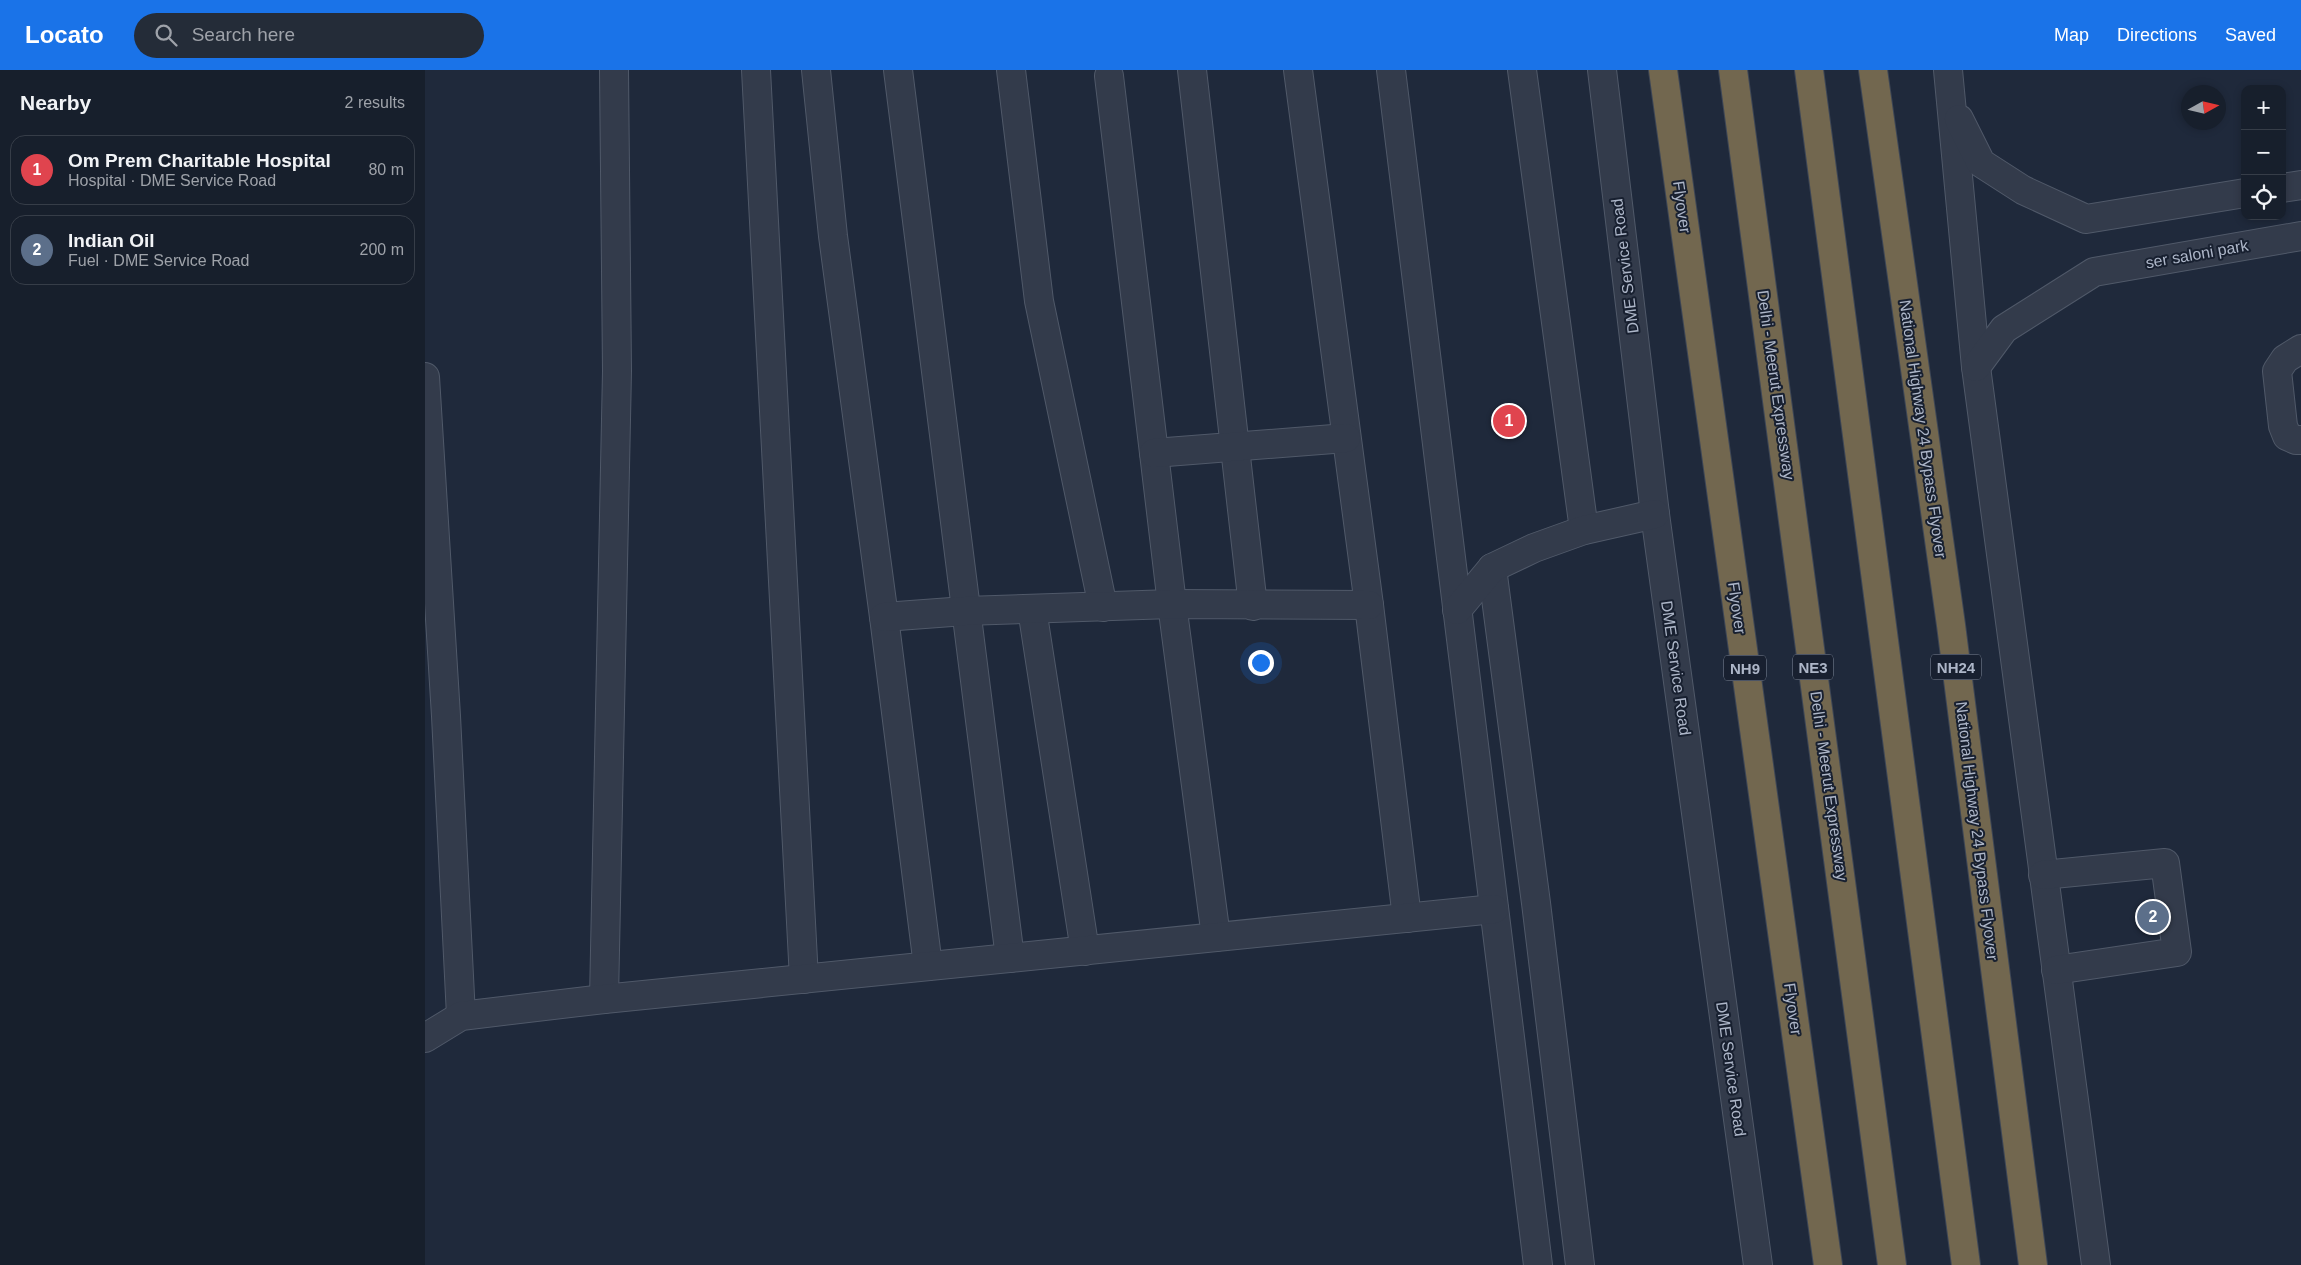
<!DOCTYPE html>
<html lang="en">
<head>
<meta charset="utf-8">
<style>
  body { margin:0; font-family:Arial,sans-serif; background:#242c38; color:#f1f3f6 }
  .controls { position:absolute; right:15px; top:15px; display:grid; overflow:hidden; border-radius:10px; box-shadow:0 2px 8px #0003 }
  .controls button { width:45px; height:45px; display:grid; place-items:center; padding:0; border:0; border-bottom:1px solid #363d48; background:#171f2c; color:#f1f3f6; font:25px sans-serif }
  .compass { position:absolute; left:1756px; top:15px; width:45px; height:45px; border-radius:50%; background:#171f2c; box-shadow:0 2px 8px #0003; rotate:82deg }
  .you { position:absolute; left:835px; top:592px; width:18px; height:18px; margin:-12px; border:4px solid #fff; border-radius:50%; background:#1a73e8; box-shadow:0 0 0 8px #1a73e833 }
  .badge { display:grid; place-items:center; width:32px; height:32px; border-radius:50%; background:#1a73e8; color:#fff; font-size:16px; font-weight:700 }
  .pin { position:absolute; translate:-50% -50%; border:2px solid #fff; box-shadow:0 1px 5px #0006 }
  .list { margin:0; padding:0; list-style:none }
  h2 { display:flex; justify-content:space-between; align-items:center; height:65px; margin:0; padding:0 20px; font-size:21px }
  h2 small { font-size:16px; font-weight:400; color:#9ea2a9 }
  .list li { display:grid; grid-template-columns:32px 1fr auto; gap:15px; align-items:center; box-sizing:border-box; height:70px; margin:0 10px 10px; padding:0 10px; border:1px solid #363d48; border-radius:15px }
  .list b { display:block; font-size:19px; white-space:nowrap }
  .list p { margin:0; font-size:16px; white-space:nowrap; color:#9ea2a9 }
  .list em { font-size:16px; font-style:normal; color:#9ea2a9 }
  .icon { flex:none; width:28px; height:28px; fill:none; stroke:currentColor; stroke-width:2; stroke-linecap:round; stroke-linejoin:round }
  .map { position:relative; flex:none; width:1876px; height:1195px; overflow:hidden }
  header { display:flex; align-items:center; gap:30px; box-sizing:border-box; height:70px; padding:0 25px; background:#1a73e8; color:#fff }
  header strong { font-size:24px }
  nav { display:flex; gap:28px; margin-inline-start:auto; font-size:18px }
  .search { width:350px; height:45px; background:#242c38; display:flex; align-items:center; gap:12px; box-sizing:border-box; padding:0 18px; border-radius:28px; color:#9ea2a9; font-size:19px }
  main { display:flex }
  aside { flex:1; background:#171f2c }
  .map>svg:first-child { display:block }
</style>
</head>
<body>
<header>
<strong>Locato</strong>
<div class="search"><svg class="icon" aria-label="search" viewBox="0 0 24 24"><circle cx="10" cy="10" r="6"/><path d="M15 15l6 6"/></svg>Search here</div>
<nav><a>Map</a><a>Directions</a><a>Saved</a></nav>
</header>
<main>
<aside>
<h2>Nearby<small>2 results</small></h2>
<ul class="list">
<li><span class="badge" style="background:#e0444e">1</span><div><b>Om Prem Charitable Hospital</b><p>Hospital · DME Service Road</p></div><em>80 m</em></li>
<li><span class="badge" style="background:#5c6f8a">2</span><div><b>Indian Oil</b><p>Fuel · DME Service Road</p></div><em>200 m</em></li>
</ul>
</aside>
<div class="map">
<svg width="1876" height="1195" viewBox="0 0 1876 1195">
  <rect width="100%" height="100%" fill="#1f293b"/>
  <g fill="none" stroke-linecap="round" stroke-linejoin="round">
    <defs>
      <g id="minor">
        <polyline points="331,0 379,909"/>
        <polyline points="391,0 408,166 459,547 503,896"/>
        <polyline points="473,0 585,888"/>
        <polyline points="586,0 614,231 678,537"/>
        <polyline points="767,0 828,536"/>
        <polyline points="873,0 944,535 982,848"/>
        <polyline points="966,0 1113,1195"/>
        <polyline points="1097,0 1159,460"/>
        <polyline points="1177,0 1230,444 1333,1195"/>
        <polyline points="1523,0 1551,297 1671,1195"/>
        <polyline points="684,6 747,534 791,867"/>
        <polyline points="1534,49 1556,93 1598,120 1661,149 1820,123"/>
        <polyline points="1857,118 1876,115"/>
        <polyline points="1876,279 1860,289 1852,301 1858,356 1862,366 1871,370 1876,370"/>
        <polyline points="1551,297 1579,259 1669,202 1876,166"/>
        <polyline points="0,307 21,646 36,946"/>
        <polyline points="729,383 921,368"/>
        <polyline points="1067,498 1111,833 1155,1195"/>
        <polyline points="607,539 660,881"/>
        <polyline points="1032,540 1067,498 1109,478 1159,460 1230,444"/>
        <polyline points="459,547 540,541 747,534 944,535"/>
        <polyline points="1618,805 1740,793 1752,882 1631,900"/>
        <polyline points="179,929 192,301 189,0"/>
        <polyline points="0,968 36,946 179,929 1069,839"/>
      </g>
      <g id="highway">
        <polyline points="1238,0 1403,1195"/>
        <polyline points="1308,0 1467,1195"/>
        <polyline points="1384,0 1541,1195"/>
        <polyline points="1448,0 1526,555 1608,1195"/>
      </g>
    </defs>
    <use href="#minor" stroke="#505969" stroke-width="30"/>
    <use href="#highway" stroke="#3d4656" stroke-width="30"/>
    <use href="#minor" stroke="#333b4b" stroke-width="28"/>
    <use href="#highway" stroke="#72674f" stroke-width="28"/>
  </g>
  <g text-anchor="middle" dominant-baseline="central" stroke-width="4" stroke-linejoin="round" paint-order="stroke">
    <g fill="#182030" stroke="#80899a" stroke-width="1">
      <rect x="1368" y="584.5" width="40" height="25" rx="4"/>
      <rect x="1506" y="584.5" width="50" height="25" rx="4"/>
      <rect x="1299" y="585.5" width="42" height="25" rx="4"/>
    </g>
    <g font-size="15" font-weight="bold" fill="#adb6c8">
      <text x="1388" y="597">NE3</text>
      <text x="1531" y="597">NH24</text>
      <text x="1320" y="598">NH9</text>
    </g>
    <g font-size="16" fill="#adb6c8" stroke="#182030">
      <text transform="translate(1257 137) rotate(82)">Flyover</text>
      <text transform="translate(1772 184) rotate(-10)">ser saloni park</text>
      <text transform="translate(1200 196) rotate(-97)">DME Service Road</text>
      <text transform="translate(1351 315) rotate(82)">Delhi - Meerut Expressway</text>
      <text transform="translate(1498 359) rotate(82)">National Highway 24 Bypass Flyover</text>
      <text transform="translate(1312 538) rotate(82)">Flyover</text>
      <text transform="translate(1251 598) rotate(82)">DME Service Road</text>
      <text transform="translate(1404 716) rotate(82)">Delhi - Meerut Expressway</text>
      <text transform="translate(1552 761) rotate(83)">National Highway 24 Bypass Flyover</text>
      <text transform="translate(1368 939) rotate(82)">Flyover</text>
      <text transform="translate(1306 999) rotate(82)">DME Service Road</text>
    </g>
  </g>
</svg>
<div class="controls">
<button>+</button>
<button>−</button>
<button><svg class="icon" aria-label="locate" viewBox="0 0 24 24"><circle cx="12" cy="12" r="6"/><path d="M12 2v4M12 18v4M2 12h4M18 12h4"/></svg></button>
</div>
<svg class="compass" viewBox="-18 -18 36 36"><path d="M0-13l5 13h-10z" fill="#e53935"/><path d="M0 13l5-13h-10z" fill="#9ea2a9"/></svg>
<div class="you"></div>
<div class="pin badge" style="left:1084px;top:351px;background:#e0444e">1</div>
<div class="pin badge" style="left:1728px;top:847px;background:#5c6f8a">2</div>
</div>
</main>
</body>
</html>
